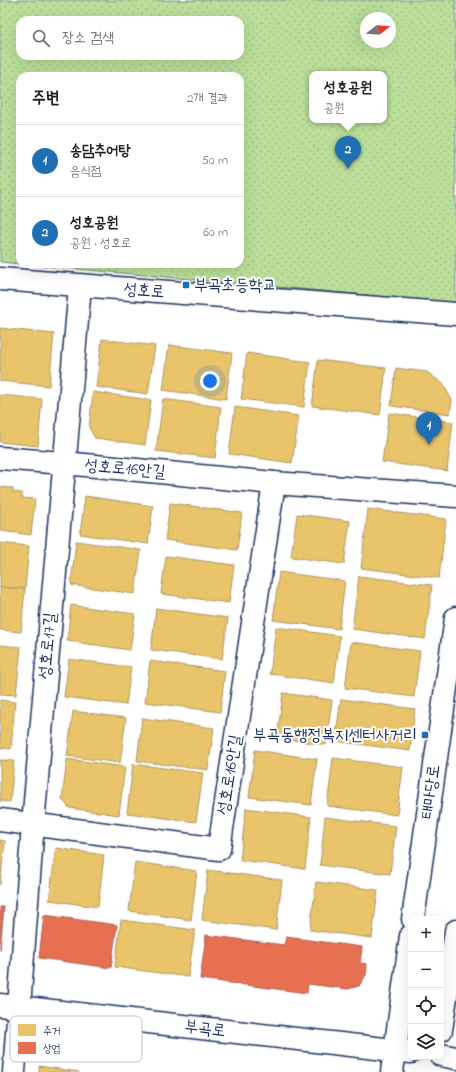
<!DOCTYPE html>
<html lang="ko">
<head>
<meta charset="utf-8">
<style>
  body { margin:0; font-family:"Indie Flower","Poor Story",sans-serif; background:#f2f2f2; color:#222 }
  .controls { position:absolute; right:12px; bottom:12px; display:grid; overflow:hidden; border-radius:8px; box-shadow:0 4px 16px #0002 }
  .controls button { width:36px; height:36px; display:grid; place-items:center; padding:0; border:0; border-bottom:1px solid #e0e0e0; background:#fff; color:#222; font:20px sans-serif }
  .compass { position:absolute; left:360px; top:12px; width:36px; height:36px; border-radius:50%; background:#fff; box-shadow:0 4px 16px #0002; rotate:73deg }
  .you { position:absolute; left:210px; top:381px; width:14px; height:14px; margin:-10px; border:3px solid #fff; border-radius:50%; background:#1a73e8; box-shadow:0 0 0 6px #1a73e833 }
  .badge { display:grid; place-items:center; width:26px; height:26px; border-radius:50%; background:#1f6fb2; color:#fff; font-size:13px; font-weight:700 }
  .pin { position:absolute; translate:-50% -33px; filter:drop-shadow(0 1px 2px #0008) }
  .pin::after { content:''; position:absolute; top:21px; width:14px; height:12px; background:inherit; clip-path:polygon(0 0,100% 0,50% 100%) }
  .popup { position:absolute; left:309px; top:71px; width:78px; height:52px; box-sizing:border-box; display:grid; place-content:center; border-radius:8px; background:#fff; filter:drop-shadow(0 1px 3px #0005); font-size:13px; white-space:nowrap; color:#767676 }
  .popup b { font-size:15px; color:#222 }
  .popup::after { content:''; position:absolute; left:50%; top:100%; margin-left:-8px; border:8px solid transparent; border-top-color:#fff }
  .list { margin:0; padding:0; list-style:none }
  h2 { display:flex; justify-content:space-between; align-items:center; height:52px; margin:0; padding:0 16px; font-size:17px }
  h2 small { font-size:13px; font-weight:400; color:#767676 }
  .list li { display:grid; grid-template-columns:26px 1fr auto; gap:12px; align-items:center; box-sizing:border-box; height:72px; padding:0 16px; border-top:1px solid #e0e0e0 }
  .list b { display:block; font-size:15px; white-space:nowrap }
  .list p { margin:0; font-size:13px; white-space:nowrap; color:#767676 }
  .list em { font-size:13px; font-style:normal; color:#767676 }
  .icon { flex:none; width:22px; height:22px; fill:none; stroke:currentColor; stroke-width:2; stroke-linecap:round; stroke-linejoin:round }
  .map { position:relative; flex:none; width:456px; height:1072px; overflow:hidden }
  .search { position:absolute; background:#fff; box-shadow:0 4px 16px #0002; left:16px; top:16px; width:228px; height:44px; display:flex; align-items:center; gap:10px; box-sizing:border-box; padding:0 14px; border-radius:12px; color:#767676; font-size:15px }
  .panel { position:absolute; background:#fff; box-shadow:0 4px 16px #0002; left:16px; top:72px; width:228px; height:196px; border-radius:12px }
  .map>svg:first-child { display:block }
</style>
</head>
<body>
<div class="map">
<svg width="456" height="1072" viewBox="0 0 456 1072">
  <defs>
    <pattern id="park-dots" width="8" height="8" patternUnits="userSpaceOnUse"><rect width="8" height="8" fill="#bbdf9a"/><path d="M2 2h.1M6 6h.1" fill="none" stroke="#a0c087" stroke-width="1.8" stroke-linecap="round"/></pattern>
  </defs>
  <rect width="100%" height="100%" fill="#fff"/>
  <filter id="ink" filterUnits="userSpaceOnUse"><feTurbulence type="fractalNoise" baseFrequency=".025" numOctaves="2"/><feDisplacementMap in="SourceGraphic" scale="8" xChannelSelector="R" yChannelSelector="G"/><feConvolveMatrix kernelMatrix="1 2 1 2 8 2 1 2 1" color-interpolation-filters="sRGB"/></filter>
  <g filter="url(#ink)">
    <path fill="url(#park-dots)" stroke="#6b877c" fill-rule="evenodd" d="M0,0H456V303L22,264H240V76H20V264L0,262ZM366,18H390V42H366ZM20,20H240V56H20ZM312,74H384V120H312Z"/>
    <g fill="#e9c46a" stroke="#ab9766">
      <polygon points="0,328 54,334 49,386 0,381"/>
      <polygon points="102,339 155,346 148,394 96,387"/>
      <polygon points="169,345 232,353 226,399 163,390"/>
      <polygon points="247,353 310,362 304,407 241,399"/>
      <polygon points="318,360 386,368 380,415 312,406"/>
      <polygon points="396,368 427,372 443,384 452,400 450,414 391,406"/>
      <polygon points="93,392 151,400 145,445 95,438 89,428"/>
      <polygon points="0,395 42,399 38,446 0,442"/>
      <polygon points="163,399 221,407 215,458 156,451"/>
      <polygon points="235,407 299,416 292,463 229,454"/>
      <polygon points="389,413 453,422 447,471 382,462"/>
      <polygon points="0,487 13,488 13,492 22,493 22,498 35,499 31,535 0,531"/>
      <polygon points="85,496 153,506 148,544 80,534"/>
      <polygon points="170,503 242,513 237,550 165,540"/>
      <polygon points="368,509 446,519 439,578 361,568"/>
      <polygon points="297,514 350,521 344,564 291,557"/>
      <polygon points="76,541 141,550 135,594 71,585"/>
      <polygon points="0,543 29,546 25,589 0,587"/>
      <polygon points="166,556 234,565 229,603 161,594"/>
      <polygon points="279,572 345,581 339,629 273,620"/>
      <polygon points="359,576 432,585 425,639 352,629"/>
      <polygon points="0,587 25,589 21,632 0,630"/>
      <polygon points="71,605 135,614 130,650 67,641"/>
      <polygon points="156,608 228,618 222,659 151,650"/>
      <polygon points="276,627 340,636 334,683 270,674"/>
      <polygon points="351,642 420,651 414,697 345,688"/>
      <polygon points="0,645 21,647 16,695 0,694"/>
      <polygon points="69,659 131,667 126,705 64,697"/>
      <polygon points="150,661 225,671 220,712 145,702"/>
      <polygon points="283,693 332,700 326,745 277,738"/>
      <polygon points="341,699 415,709 410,751 335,741"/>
      <polygon points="0,700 15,702 11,749 0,748"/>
      <polygon points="73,711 126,718 120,763 67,756"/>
      <polygon points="142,718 214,728 208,770 137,761"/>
      <polygon points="255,750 317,759 311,805 249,797"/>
      <polygon points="333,758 403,767 397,815 327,806"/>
      <polygon points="67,759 125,767 119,815 69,808 62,799"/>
      <polygon points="0,760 14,761 10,802 0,801"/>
      <polygon points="133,764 203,773 196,822 127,813"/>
      <polygon points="246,808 311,817 305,869 240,860"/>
      <polygon points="325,817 396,826 390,874 320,865"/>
      <polygon points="0,840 5,841 0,885"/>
      <polygon points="56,848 104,855 98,907 49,900"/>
      <polygon points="135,862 197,871 191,920 129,911"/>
      <polygon points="208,870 282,880 276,930 202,920"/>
      <polygon points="316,882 378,890 372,938 310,930"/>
      <polygon points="121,920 195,930 188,977 115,967"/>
      <polygon points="39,1066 79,1072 39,1072"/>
    </g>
    <g fill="#e76f51" stroke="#aa5c55">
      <polygon points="0,907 4,907 0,950"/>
      <polygon points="44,915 117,925 111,968 39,958"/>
      <polygon points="206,935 284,945 286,937 362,947 360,963 367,964 366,975 359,986 348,989 308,984 307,993 200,979"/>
    </g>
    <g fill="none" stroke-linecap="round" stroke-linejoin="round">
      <defs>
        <g id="minor">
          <polyline points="0,279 456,314"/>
          <polyline points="0,458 64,463 274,483 456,496"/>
          <polyline points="0,820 219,849 274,483"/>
          <polyline points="413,919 456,618"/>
          <polyline points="0,1005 411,1052"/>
          <polyline points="441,1030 456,931"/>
          <polyline points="441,1055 456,1058"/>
          <polyline points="14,1072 33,824 80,286"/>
          <polyline points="392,1072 411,936"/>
        </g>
      </defs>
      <use href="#minor" stroke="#1b2f5e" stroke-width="25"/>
      <use href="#minor" stroke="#fff" stroke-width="22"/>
    </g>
  </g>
  <g fill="#1f6fb2" stroke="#fff" stroke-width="1.5">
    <rect x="182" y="281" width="8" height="8" rx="2"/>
    <rect x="421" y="731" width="8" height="8" rx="2"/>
  </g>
  <g text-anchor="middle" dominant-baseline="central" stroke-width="4" stroke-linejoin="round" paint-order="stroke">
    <g font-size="17" fill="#1b2f5e" stroke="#fff" text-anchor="start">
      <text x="194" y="285">부곡초등학교</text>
      <text x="417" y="735" text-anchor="end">부곡동행정복지센터사거리</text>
    </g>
    <g font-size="17" fill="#1b2f5e" stroke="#fff">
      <text transform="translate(144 291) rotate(4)">성호로</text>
      <text transform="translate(125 469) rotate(5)">성호로16안길</text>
      <text transform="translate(48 646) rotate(-85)">성호로17길</text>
      <text transform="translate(230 775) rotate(-81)">성호로16안길</text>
      <text transform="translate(431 792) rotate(-82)">태마당로</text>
      <text transform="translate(205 1029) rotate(7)">부곡로</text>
    </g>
  </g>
  <rect x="10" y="1016" width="132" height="46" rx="6" fill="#fff" stroke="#bbc1cf" stroke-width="1"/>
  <rect x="18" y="1024" width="18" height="12" fill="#e9c46a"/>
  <rect x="18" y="1042" width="18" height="12" fill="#e76f51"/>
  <g font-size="11" fill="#1b2f5e">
    <text x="43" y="1034">주거</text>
    <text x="43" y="1052">상업</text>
  </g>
</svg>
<div class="controls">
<button>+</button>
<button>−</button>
<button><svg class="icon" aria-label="locate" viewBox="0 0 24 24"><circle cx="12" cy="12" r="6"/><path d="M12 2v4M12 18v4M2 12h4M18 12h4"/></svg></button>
<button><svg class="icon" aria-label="layers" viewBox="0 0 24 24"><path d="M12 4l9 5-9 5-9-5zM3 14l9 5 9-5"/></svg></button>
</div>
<svg class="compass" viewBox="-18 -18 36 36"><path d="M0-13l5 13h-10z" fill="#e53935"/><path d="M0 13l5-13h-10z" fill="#767676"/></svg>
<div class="you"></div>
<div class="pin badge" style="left:429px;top:445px">1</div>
<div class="pin badge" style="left:348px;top:169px">2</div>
<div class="popup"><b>성호공원</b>공원</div>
<div class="search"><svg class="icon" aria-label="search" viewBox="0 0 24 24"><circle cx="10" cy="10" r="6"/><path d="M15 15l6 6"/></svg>장소 검색</div>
<section class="panel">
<h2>주변<small>2개 결과</small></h2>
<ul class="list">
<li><span class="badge">1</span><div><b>송담추어탕</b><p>음식점</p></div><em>50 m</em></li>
<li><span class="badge">2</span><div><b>성호공원</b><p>공원 · 성호로</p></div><em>60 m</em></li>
</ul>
</section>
</div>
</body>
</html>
